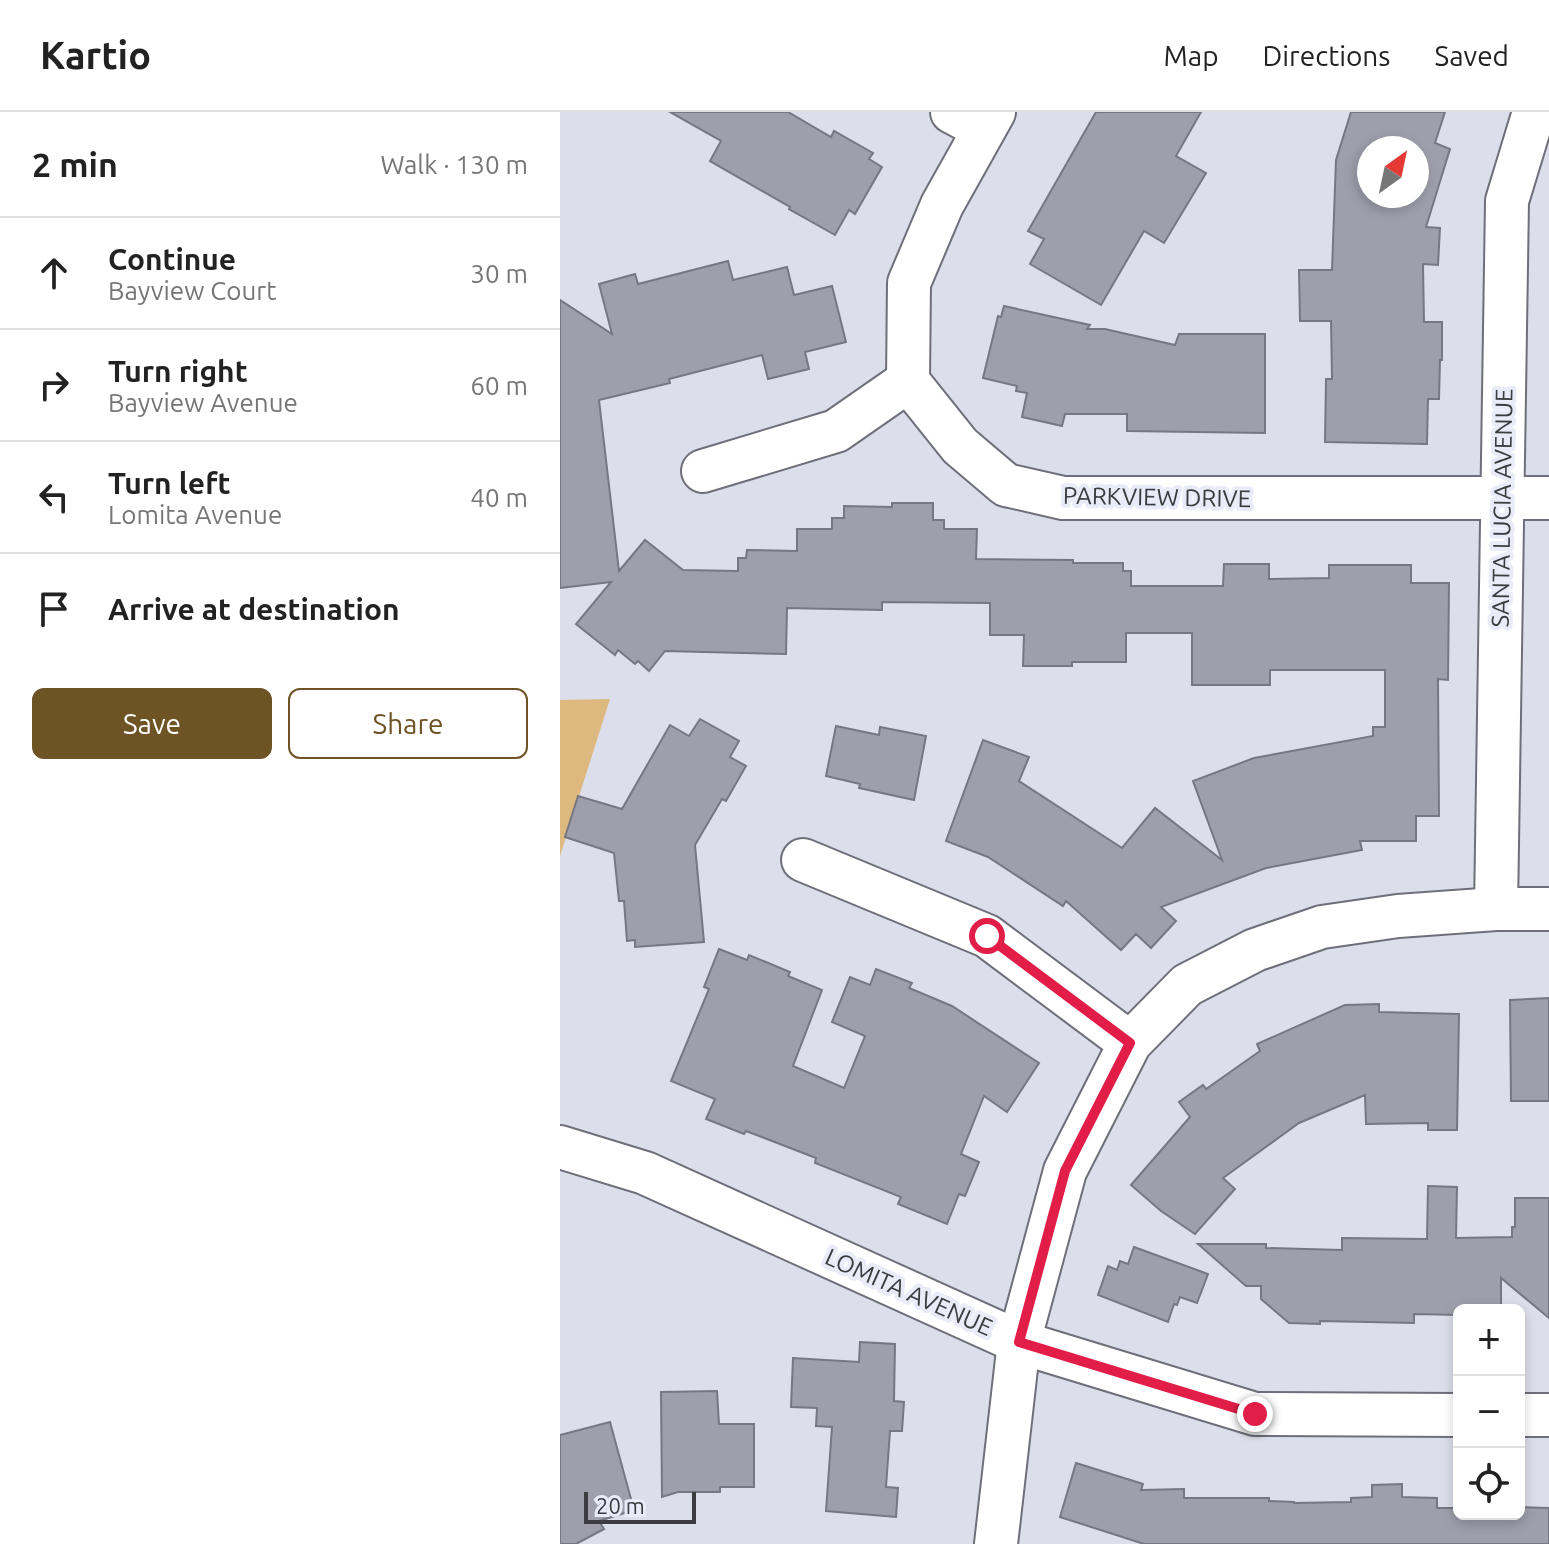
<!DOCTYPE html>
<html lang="en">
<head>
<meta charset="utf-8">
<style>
  body { margin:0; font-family:Ubuntu,sans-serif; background:#f2f2f2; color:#222 }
  .controls { position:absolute; right:24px; bottom:24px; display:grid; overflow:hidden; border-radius:12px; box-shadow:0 4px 12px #0003 }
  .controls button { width:72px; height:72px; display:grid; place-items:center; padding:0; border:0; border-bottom:2px solid #e0e0e0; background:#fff; color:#222; font:40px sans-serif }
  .compass { position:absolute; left:797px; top:24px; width:72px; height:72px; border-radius:50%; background:#fff; box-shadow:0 4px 12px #0003; rotate:33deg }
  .scale { position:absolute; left:24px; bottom:20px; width:112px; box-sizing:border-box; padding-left:8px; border:4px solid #3b3b40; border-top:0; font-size:22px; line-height:28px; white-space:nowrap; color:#3b3b40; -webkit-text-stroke:6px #eaebf8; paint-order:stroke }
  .stop { position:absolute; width:24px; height:24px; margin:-18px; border:6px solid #e11d48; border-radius:50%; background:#fff }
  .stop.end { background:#e11d48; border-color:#fff; box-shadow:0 2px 8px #0008 }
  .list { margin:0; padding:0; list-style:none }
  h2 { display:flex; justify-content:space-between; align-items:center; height:104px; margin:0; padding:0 32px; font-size:34px }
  h2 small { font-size:26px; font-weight:400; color:#767676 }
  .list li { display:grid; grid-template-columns:52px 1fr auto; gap:24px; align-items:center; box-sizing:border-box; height:112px; padding:0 32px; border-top:2px solid #e0e0e0 }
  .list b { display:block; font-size:30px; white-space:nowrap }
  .list p { margin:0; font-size:26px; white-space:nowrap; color:#767676 }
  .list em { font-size:26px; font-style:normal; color:#767676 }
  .actions { display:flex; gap:16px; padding:24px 32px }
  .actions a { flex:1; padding:18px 0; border:2px solid #6e5325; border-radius:12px; text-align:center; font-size:28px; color:#6e5325 }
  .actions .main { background:#6e5325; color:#fff }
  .icon { flex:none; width:44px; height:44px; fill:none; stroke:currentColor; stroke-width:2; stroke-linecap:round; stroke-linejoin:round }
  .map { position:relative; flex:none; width:989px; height:1432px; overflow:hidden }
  header { display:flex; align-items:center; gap:48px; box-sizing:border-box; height:112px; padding:0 40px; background:#fff; border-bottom:2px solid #e0e0e0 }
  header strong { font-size:38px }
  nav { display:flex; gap:44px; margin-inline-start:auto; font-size:28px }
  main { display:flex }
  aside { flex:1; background:#fff }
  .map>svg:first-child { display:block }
</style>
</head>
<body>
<header>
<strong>Kartio</strong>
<nav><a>Map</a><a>Directions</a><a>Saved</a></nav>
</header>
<main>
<aside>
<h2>2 min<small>Walk · 130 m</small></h2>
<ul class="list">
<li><svg class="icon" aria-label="ahead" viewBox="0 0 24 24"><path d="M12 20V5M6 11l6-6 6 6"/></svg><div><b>Continue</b><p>Bayview Court</p></div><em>30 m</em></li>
<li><svg class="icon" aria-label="right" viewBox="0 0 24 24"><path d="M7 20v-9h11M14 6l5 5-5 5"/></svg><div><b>Turn right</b><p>Bayview Avenue</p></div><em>60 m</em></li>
<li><svg class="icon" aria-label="left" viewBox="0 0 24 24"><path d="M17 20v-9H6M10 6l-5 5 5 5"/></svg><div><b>Turn left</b><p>Lomita Avenue</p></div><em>40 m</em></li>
<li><svg class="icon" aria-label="arrive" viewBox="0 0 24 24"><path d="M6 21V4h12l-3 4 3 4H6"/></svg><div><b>Arrive at destination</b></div></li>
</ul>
<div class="actions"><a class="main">Save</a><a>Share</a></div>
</aside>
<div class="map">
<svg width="989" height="1432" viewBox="0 0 989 1432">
  <rect width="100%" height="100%" fill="#dddeeb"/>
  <polygon fill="#ddb97f" points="50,587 0,744 0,588"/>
  <g fill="#9f9fac" stroke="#767783" stroke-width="2" fill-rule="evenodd">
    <polygon points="110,0 228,0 271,25 274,19 313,41 309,47 322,55 295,102 289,98 275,123 229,97 230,95 150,49 161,29"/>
    <polygon points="536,0 641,0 616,44 646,61 604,131 584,119 541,193 470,152 484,127 468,119"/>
    <path d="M791,0H885L875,31L890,37L866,115L880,116L878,153L863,152L864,210H882V248H880L879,287H868L867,332L765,330L766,267H772L771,209H740L739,158H772L776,48ZM809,36H857V84H809Z"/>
    <polygon points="168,149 173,168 227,155 234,183 272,174 286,230 245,240 249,257 208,267 202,243 109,267 110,271 39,288 59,459 85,428 123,458 178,459 178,446 186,446 187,438 237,439 237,417 272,417 272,406 284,406 284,394 332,395 332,391 373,391 373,408 384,408 384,417 417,417 416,447 513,448 513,451 563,451 563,459 571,459 571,474 663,474 664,452 709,452 709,467 769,466 769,453 851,453 851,471 889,471 888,568 878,567 879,704 856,704 856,729 800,729 802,738 706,756 601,795 616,809 591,836 576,822 561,838 506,789 503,794 428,745 386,729 423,628 469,645 459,669 562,736 595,696 662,748 633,669 694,646 813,624 813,615 825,615 825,558 710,558 710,573 632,573 632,521 566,521 566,550 512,550 512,554 463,554 464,523 430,523 430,491 322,490 322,498 227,496 226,542 105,539 89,559 78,549 75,552 58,538 55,543 16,512 51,470 0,476 0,188 52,222 39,172 75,162 78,172"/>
    <polygon points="444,194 530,213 527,217 545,217 615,233 619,222 705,222 705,321 567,319 567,302 505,302 502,314 462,305 467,281 456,279 457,274 423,266 438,204 441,205"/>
    <polygon points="140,607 179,629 170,645 186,654 166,689 162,687 135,733 144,830 75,835 75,828 67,829 64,789 59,789 54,741 5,725 18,684 62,697 110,613 129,624"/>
    <polygon points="276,614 319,623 320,615 366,624 354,688 299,676 300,672 266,664"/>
    <polygon points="159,837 187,848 189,843 230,860 228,864 262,878 233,954 284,976 305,924 272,910 290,865 310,873 316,857 352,871 349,876 392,894 479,951 447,1000 424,984 401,1042 419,1050 405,1084 399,1082 387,1112 338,1092 341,1085 255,1051 256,1046 186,1019 184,1022 146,1007 155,987 111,969 149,877 144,875"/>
    <polygon points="989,886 989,989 951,989 950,888"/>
    <polygon points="819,892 819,900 899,902 897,1018 868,1018 868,1011 806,1012 805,983 739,1011 663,1066 675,1077 635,1122 601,1099 571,1073 630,1005 619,990 643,973 646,977 700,939 697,932 785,893"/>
    <polygon points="868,1074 897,1075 896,1126 952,1125 952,1115 955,1115 955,1086 989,1086 989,1206 941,1166 941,1198 899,1198 899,1203 854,1202 854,1211 760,1209 760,1212 729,1211 701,1187 701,1174 686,1174 638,1132 706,1132 706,1136 782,1138 782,1126 867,1127"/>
    <polygon points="574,1135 648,1162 637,1191 620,1185 617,1193 614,1192 608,1210 538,1183 548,1154 557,1158 560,1149 568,1152"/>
    <polygon points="300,1230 335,1232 334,1289 344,1290 342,1319 330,1319 326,1375 338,1376 336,1405 266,1399 272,1315 256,1314 257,1296 231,1295 233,1246 299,1250"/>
    <polygon points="157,1279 159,1312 194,1312 194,1375 160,1375 160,1380 118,1380 102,1385 101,1280"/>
    <polygon points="50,1310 74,1398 39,1409 44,1417 16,1432 0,1432 0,1323"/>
    <polygon points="516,1351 583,1372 581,1378 624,1377 624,1386 709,1386 709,1389 734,1390 734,1391 791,1390 791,1386 812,1385 812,1373 842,1372 842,1385 877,1386 877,1396 899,1396 899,1402 959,1402 959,1395 989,1396 989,1432 584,1432 500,1405"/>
  </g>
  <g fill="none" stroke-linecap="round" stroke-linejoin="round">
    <defs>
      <g id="minor">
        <polyline points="392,0 424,17"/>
        <polyline points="434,0 382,93 349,171 348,269 400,334 446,373 503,386 989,386"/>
        <polyline points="143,359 276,319 348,269"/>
        <polyline points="243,748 427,824 570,931"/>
        <polyline points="936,797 947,89 974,0"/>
        <polyline points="0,1035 85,1061 459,1230 695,1302 899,1303"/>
        <polyline points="959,1303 989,1303"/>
        <polyline points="436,1432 459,1230 505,1059 570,931 627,873 695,838 762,815 838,804 936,797 989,797"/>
      </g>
    </defs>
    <use href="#minor" stroke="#6e6f7a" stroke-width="46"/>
    <use href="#minor" stroke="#fff" stroke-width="42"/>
  </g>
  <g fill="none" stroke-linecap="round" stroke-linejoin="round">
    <polyline stroke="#e11d48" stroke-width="10" points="427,824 570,931 505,1059 459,1230 695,1302"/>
  </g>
  <g text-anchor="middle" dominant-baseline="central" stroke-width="8" stroke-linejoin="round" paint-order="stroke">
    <g font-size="24" fill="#3b3b40" stroke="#eaebf8">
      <text transform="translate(597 385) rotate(1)">PARKVIEW DRIVE</text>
      <text transform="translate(942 396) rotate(-89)">SANTA LUCIA AVENUE</text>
      <text transform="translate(349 1180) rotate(24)">LOMITA AVENUE</text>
    </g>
  </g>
</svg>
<div class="controls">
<button>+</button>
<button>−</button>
<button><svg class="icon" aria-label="locate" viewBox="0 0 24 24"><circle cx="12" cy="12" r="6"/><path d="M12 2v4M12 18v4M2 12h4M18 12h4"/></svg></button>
</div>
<svg class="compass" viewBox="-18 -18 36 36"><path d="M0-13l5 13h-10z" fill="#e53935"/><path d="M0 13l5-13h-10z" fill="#767676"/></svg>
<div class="scale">20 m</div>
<div class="stop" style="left:427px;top:824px"></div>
<div class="stop end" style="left:695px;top:1302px"></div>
</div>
</main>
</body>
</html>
